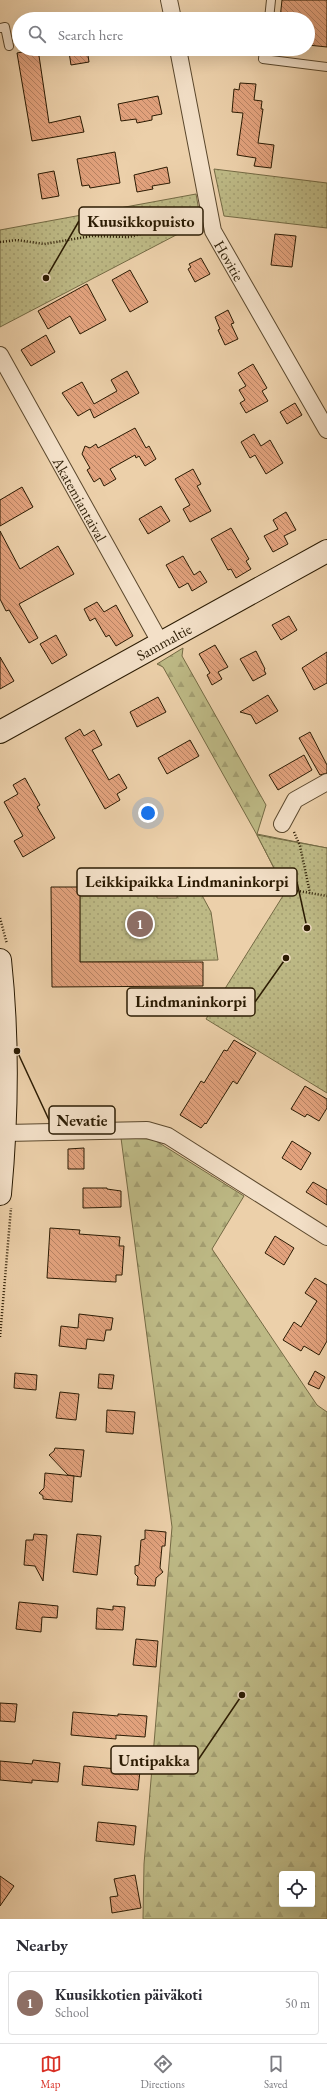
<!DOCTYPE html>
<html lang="en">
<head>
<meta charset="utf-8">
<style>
  body { margin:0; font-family:"EB Garamond",serif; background:#f7f7f7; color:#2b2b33 }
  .controls { position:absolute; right:12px; bottom:12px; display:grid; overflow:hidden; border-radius:4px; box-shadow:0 4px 16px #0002 }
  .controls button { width:36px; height:36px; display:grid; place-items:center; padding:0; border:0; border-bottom:1px solid #e1e1e2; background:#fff; color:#2b2b33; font:20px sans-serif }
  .you { position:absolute; left:148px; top:813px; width:14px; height:14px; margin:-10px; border:3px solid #fff; border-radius:50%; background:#1a73e8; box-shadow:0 0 0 6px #1a73e833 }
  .badge { display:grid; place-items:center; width:26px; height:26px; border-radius:50%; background:#d93025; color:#fff; font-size:13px; font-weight:700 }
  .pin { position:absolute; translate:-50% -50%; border:2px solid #fff; box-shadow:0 1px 4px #0006 }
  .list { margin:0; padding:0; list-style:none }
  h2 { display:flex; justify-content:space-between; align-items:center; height:52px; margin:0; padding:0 16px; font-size:17px }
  h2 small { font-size:13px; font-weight:400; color:#7c7c81 }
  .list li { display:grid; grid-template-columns:26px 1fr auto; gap:12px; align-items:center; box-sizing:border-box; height:64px; margin:0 8px 8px; padding:0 8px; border:1px solid #e1e1e2; border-radius:4px }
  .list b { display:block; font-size:15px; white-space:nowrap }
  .list p { margin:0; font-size:13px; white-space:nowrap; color:#7c7c81 }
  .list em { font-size:13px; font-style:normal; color:#7c7c81 }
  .icon { flex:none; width:22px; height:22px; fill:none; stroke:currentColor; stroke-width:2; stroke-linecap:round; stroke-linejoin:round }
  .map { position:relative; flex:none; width:327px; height:1919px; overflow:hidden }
  .search { position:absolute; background:#fff; box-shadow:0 4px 16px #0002; left:12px; right:12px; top:12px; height:44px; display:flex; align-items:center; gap:10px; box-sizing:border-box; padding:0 14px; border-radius:22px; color:#7c7c81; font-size:15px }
  .sheet { height:124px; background:#fff }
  nav { display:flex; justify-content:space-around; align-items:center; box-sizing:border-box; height:56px; border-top:1px solid #e1e1e2; background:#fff; font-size:11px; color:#7c7c81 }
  nav a { display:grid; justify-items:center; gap:2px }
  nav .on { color:#d93025 }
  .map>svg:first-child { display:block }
</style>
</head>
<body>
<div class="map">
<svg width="327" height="1919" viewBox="0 0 327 1919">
  <defs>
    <pattern id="forest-firs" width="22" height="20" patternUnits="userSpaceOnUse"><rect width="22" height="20" fill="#bdb985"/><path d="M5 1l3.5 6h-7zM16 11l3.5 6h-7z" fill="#a39e71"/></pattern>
    <pattern id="park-dots" width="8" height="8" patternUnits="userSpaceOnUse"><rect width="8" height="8" fill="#bdb985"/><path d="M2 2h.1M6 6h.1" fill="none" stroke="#a39e71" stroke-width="1.8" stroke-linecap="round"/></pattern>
    <pattern id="building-back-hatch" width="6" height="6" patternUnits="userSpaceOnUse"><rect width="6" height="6" fill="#e2a27d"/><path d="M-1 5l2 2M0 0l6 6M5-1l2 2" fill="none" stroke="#b78364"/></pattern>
  </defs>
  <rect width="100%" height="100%" fill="#ecd0aa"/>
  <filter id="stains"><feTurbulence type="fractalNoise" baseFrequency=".005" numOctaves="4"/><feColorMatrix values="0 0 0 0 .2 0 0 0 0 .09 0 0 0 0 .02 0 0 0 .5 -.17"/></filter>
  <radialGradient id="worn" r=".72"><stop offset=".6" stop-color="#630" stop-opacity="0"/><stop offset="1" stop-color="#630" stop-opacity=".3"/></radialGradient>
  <g fill="url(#forest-firs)" stroke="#746a44" fill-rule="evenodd">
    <polygon points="183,648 182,656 266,805 257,834 327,848 279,878 257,835 163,667 157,664"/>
    <path d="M121,1138L153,1139L244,1196L212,1249L317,1405L327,1412V1919H143L144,1864L172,1527ZM282,1874H312V1904H282Z"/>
  </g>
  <g fill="url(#park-dots)" stroke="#746a44">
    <polygon points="214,169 327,183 327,228 224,216"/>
    <polygon points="196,194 201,222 0,327 0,230"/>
    <polygon points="257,835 327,848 327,1093 206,1019 286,891"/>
    <polygon points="197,886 211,912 218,960 80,962 80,887 157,888 157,898 177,898 178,888"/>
  </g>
  <g fill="url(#building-back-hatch)" stroke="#2b1b03">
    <polygon points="282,0 327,0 327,47 308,45 308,19 280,19"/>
    <polygon points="38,49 49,123 80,116 84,132 32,141 17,53"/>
    <polygon points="87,49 89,62 71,65 69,52"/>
    <polygon points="240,83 256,84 254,100 262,101 261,109 263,109 258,143 274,145 271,168 254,166 256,158 237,155 243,113 232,112 234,89 239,90"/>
    <polygon points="158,96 162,114 152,116 152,120 137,123 136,119 121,121 118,104"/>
    <polygon points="115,152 120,183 90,188 89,185 82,186 77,159"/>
    <polygon points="167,167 170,183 152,186 153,189 137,192 134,175"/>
    <polygon points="54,171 59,196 42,199 38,174"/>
    <polygon points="275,234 296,236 292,267 271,265"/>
    <polygon points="201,258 210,274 195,282 188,269 191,267 189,264"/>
    <polygon points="130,270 148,302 130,312 112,280"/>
    <polygon points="87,284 106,320 80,334 70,316 48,329 38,311"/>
    <polygon points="228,310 234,323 231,324 238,339 225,345 218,330 220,329 215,317"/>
    <polygon points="46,335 55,352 31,366 21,350"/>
    <polygon points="253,364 267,388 262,391 268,401 246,413 240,403 245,400 239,390 246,386 238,373"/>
    <polygon points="127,371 139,393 94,418 90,409 78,416 62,393 82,382 94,404 117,391 111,380"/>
    <polygon points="295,403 302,415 287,424 280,412"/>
    <polygon points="135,428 146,448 149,446 156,459 145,466 139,456 136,458 135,455 110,469 116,479 104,486 100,478 94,482 87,470 90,468 82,454 85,446 90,448 96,444 98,448"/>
    <polygon points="254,434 261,446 270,440 283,463 266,474 255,455 250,458 241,442"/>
    <polygon points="193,469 201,484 197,486 211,511 190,522 183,509 190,505 175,479"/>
    <polygon points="22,487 33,507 0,526 0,500"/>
    <polygon points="161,506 170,521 148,534 139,519"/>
    <polygon points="286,512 296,530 284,536 288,544 273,552 264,536 278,529 273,520"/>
    <polygon points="231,528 249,559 246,561 251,569 236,578 231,569 228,570 211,539"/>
    <polygon points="0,531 20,569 58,546 74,574 19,604 38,638 29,643 9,610 6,611 0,599"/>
    <polygon points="183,556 194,575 200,571 207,582 192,591 188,583 179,588 166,565"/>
    <polygon points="97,602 104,612 116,605 133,636 116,646 109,635 106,637 95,618 90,621 84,609"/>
    <polygon points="289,616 297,630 281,640 272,625"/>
    <polygon points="56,635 67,655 52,664 40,644"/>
    <polygon points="215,645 228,667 218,672 222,679 212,685 207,675 210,673 199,654"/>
    <polygon points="256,651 265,669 264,670 266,674 253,681 240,659"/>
    <polygon points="327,652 327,683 314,690 302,668"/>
    <polygon points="0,657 14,681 0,689"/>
    <polygon points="268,695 278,711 256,724 251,715 240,712"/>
    <polygon points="158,697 166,712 137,727 130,712"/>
    <polygon points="80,729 84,736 94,730 102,745 92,750 109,780 119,774 127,788 117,794 120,800 105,809 65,738"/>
    <polygon points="310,732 327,765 327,773 320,775 299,738"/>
    <polygon points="190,740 199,756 167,774 158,758"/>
    <polygon points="304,755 312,770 278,790 269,775"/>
    <polygon points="25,778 40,805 37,807 55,838 23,857 14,841 23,836 4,802 18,794 13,785"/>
    <polygon points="51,887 80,887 80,962 203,962 203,986 52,987"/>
    <polygon points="234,1040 256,1053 237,1084 233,1081 206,1124 205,1123 201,1128 180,1115 201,1081 204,1083 224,1050 227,1051"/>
    <polygon points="305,1086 327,1099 327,1108 319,1121 307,1114 305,1117 291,1109"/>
    <polygon points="292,1141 311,1153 301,1170 282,1158"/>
    <polygon points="84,1148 84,1169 68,1169 68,1149"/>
    <polygon points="313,1182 327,1190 327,1205 306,1192"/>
    <polygon points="83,1188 107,1188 107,1189 121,1191 121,1207 83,1208"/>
    <polygon points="50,1228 80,1230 79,1234 120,1237 119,1246 124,1246 122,1275 116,1275 116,1282 47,1278"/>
    <polygon points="275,1236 294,1248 284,1265 265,1253"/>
    <polygon points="315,1278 327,1285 327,1341 319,1355 304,1346 301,1351 283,1340 294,1322 301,1327 317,1301 305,1293"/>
    <polygon points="79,1314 113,1318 111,1330 106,1330 104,1341 87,1339 86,1349 59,1346 61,1326 78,1328"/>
    <polygon points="315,1371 325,1377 319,1389 308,1384"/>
    <polygon points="15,1373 37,1375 36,1390 14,1388"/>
    <polygon points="99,1374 114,1375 112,1389 98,1388"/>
    <polygon points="60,1392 79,1394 76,1420 56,1418"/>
    <polygon points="107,1410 135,1412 133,1434 106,1432"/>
    <polygon points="55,1448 84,1450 81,1477 68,1475 49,1455 54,1451"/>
    <polygon points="45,1473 74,1476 72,1502 43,1499 43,1496 39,1493 44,1488"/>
    <polygon points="145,1530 166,1532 165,1546 162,1546 160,1568 163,1572 156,1578 155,1586 137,1585 138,1577 135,1574 135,1566 139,1565 141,1540 145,1539"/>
    <polygon points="34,1534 47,1535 43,1581 35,1566 24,1565 26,1540 33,1540"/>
    <polygon points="77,1534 101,1536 97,1575 73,1572"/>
    <polygon points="19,1602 58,1606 57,1618 42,1617 41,1632 16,1629"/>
    <polygon points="113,1606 125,1607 123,1630 96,1629 97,1608 113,1610"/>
    <polygon points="136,1639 158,1641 156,1667 133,1665"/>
    <polygon points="0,1703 17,1704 15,1722 0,1721"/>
    <polygon points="73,1712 118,1716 118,1714 147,1716 145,1737 116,1735 116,1739 71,1735"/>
    <polygon points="33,1760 60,1763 58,1782 32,1780 32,1783 0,1780 0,1761 32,1764"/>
    <polygon points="84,1766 140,1771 138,1790 82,1785"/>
    <polygon points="98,1822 136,1826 134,1845 96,1841"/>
    <polygon points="135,1875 141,1908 112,1913 110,1897 118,1896 114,1879"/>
    <polygon points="0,1876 14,1886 0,1906"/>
  </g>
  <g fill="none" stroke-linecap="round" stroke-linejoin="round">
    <defs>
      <g id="lane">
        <polyline points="269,19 271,0"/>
        <polyline points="0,28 5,27 9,46"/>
        <polyline points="264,49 263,59 327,67"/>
      </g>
      <g id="street">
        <polyline points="169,0 173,19"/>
        <path id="s1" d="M178,49L213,231L327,430"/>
        <path id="s2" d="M0,355L160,642"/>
        <polyline points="282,824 295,800 327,782"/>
        <polyline points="6,1133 147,1130 168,1136 327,1237"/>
      </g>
      <g id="secondary">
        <path id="s3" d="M0,732L327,551"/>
        <path d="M0,960C8,1035 7,1119 0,1194"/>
      </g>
    </defs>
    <use href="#lane" stroke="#5b482d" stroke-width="10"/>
    <use href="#street" stroke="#5b482d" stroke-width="18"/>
    <use href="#secondary" stroke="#2b1b03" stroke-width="24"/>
    <g stroke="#2b1b03" stroke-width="2.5" stroke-dasharray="1 2" stroke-linecap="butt">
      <polyline points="0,242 17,240 44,244 92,236 129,237 169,227 195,217"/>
      <polyline points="294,832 300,846 310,893"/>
      <polyline points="288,892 298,891 327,896"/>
      <polyline points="0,918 7,944"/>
      <polyline points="0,1337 11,1208"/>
    </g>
    <use href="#lane" stroke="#f3e0c8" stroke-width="8"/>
    <use href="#street" stroke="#f3e0c8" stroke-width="16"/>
    <use href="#secondary" stroke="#f3e0c8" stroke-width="22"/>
  </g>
  <g text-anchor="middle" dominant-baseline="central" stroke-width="3.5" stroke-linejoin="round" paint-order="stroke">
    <g font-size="15" fill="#2b1b03" stroke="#f3e0c8">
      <text stroke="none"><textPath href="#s1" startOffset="219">Hovitie</textPath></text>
      <text stroke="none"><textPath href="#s2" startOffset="165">Akatemiantaival</textPath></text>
      <text stroke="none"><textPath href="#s3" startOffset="187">Sammaltie</textPath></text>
    </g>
  </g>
  <path fill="none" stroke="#2b1b03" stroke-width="1.5" d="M46 278L79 221M307 928L297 882M286 958L255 1002M17 1051L49 1120M242 1695L198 1760"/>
  <g fill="#2b1b03" stroke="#f3e0c8" stroke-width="1.5">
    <circle cx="46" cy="278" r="4"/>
    <circle cx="307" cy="928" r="4"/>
    <circle cx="286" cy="958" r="4"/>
    <circle cx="17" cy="1051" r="4"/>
    <circle cx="242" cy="1695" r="4"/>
  </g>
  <g fill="#f3e0c8" stroke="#2b1b03" stroke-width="1.5">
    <rect x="79" y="207" width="124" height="28" rx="4"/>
    <rect x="77" y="868" width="220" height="28" rx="4"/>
    <rect x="127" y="988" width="128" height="28" rx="4"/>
    <rect x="49" y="1106" width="66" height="28" rx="4"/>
    <rect x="111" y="1746" width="87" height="28" rx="4"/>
  </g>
  <g font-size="16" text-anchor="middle" font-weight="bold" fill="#2b1b03">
    <text x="141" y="227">Kuusikkopuisto</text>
    <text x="187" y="887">Leikkipaikka Lindmaninkorpi</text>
    <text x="191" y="1007">Lindmaninkorpi</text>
    <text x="82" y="1126">Nevatie</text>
    <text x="154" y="1766">Untipakka</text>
  </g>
  <rect width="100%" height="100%" filter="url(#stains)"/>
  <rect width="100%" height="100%" fill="url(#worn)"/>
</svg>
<div class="controls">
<button><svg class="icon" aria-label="locate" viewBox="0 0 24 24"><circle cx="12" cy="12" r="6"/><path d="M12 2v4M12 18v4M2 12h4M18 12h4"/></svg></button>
</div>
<div class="you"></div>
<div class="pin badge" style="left:140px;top:924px;background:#8d6e63">1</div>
<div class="search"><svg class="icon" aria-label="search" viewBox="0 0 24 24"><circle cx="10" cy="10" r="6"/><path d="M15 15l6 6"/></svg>Search here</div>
</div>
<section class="sheet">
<h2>Nearby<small></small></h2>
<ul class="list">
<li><span class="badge" style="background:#8d6e63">1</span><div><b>Kuusikkotien päiväkoti</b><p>School</p></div><em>50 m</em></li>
</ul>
</section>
<nav>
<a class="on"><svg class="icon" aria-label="map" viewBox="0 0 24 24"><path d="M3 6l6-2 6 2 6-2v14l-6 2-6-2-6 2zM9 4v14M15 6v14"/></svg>Map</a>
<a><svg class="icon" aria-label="directions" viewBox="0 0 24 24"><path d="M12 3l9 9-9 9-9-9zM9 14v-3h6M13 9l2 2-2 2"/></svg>Directions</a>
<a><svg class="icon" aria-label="saved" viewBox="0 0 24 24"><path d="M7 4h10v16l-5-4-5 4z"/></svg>Saved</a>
</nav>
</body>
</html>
